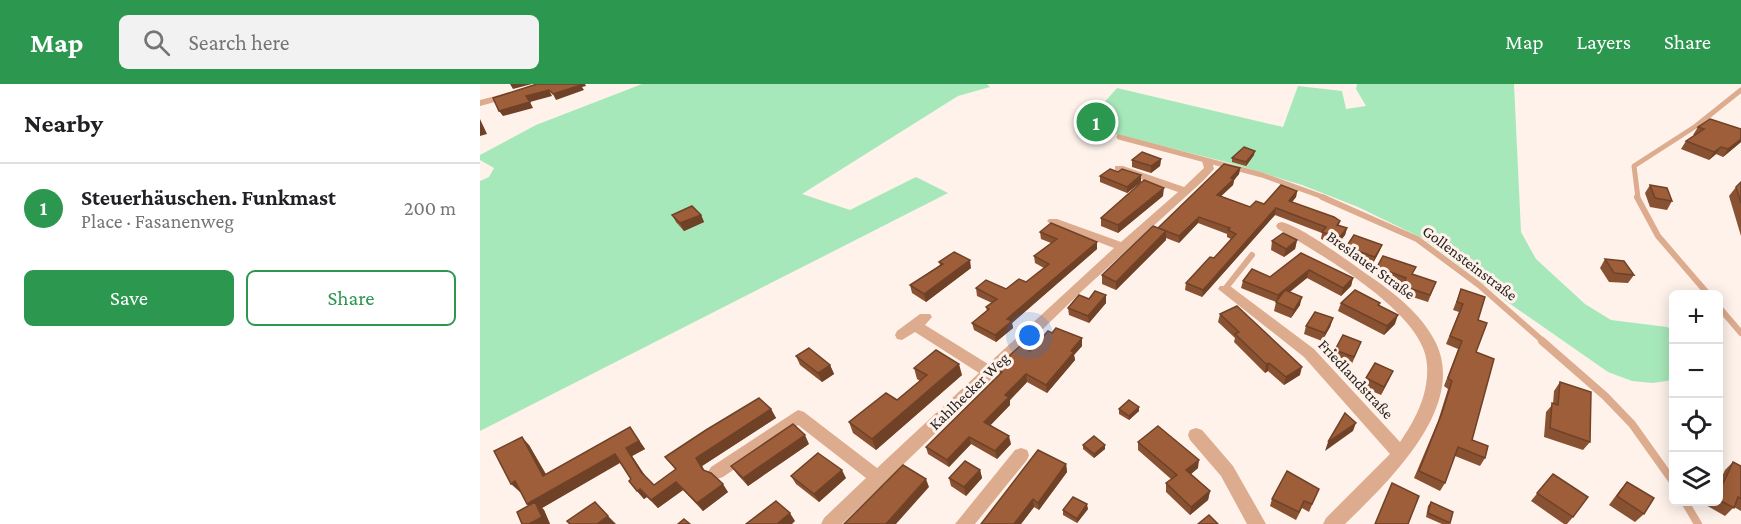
<!DOCTYPE html>
<html lang="en">
<head>
<meta charset="utf-8">
<style>
  body { margin:0; font-family:"Crimson Pro",serif; background:#f2f2f2; color:#202124 }
  .controls { position:absolute; right:18px; bottom:18px; display:grid; overflow:hidden; border-radius:9px; box-shadow:0 3px 15px #0003 }
  .controls button { width:54px; height:54px; display:grid; place-items:center; padding:0; border:0; border-bottom:2px solid #e0e0e0; background:#fff; color:#202124; font:30px sans-serif }
  .you { position:absolute; left:550px; top:252px; width:21px; height:21px; margin:-15px; border:4px solid #fff; border-radius:50%; background:#1a73e8; box-shadow:0 0 0 9px #1a73e833 }
  .badge { display:grid; place-items:center; width:39px; height:39px; border-radius:50%; background:#2c974f; color:#fff; font-size:20px; font-weight:700 }
  .pin { position:absolute; translate:-50% -50%; border:3px solid #fff; box-shadow:0 2px 6px #0006 }
  .list { margin:0; padding:0; list-style:none }
  h2 { display:flex; justify-content:space-between; align-items:center; height:78px; margin:0; padding:0 24px; font-size:26px }
  h2 small { font-size:20px; font-weight:400; color:#757577 }
  .list li { display:grid; grid-template-columns:39px 1fr auto; gap:18px; align-items:center; box-sizing:border-box; height:90px; padding:0 24px; border-top:2px solid #e0e0e0 }
  .list b { display:block; font-size:22px; white-space:nowrap }
  .list p { margin:0; font-size:20px; white-space:nowrap; color:#757577 }
  .list em { font-size:20px; font-style:normal; color:#757577 }
  .actions { display:flex; gap:12px; padding:18px 24px }
  .actions a { flex:1; padding:14px 0; border:2px solid #2c974f; border-radius:9px; text-align:center; font-size:21px; color:#2c974f }
  .actions .main { background:#2c974f; color:#fff }
  .icon { flex:none; width:33px; height:33px; fill:none; stroke:currentColor; stroke-width:2; stroke-linecap:round; stroke-linejoin:round }
  .map { position:relative; flex:none; width:1261px; height:440px; overflow:hidden }
  header { display:flex; align-items:center; gap:36px; box-sizing:border-box; height:84px; padding:0 30px; background:#2c974f; color:#fff }
  header strong { font-size:28px }
  nav { display:flex; gap:33px; margin-inline-start:auto; font-size:21px }
  .search { width:420px; height:54px; background:#f2f2f2; display:flex; align-items:center; gap:15px; box-sizing:border-box; padding:0 21px; border-radius:9px; color:#757577; font-size:22px }
  main { display:flex }
  aside { flex:1; background:#fff }
  .map>svg:first-child { display:block }
</style>
</head>
<body>
<header>
<strong>Map</strong>
<div class="search"><svg class="icon" aria-label="search" viewBox="0 0 24 24"><circle cx="10" cy="10" r="6"/><path d="M15 15l6 6"/></svg>Search here</div>
<nav><a>Map</a><a>Layers</a><a>Share</a></nav>
</header>
<main>
<aside>
<h2>Nearby<small></small></h2>
<ul class="list">
<li><span class="badge">1</span><div><b>Steuerhäuschen. Funkmast</b><p>Place · Fasanenweg</p></div><em>200 m</em></li>
</ul>
<div class="actions"><a class="main">Save</a><a>Share</a></div>
</aside>
<div class="map">
<svg width="1261" height="440" viewBox="0 0 1261 440">
  <rect width="100%" height="100%" fill="#fef2eb"/>
  <g fill="#a7e8ba">
    <polygon points="162,0 507,0 510,3 478,12 322,110 370,126 436,93 468,109 0,347 0,97 9,93 14,84 0,76 0,71 56,41"/>
    <polygon points="877,0 1034,0 1041,148 1056,175 1105,220 1131,236 1187,243 1193,247 1193,296 1173,299 1152,297 1128,288 1026,217 944,155 878,123 822,101 750,79 626,48 605,40 637,4 803,43 818,2 862,7 866,25 886,22 876,5"/>
  </g>
  <g fill="none" stroke-linecap="round" stroke-linejoin="round">
    <g stroke="#ddab8e" stroke-width="5">
      <polyline points="639,53 782,91 846,114"/>
      <polyline points="1158,114 1154,82 1216,42 1261,6"/>
    </g>
    <g stroke="#ddab8e" stroke-width="6">
      <polyline points="842,113 937,155 999,201 1064,258"/>
      <polyline points="1157,113 1178,152 1228,210"/>
      <polyline points="745,205 772,171"/>
      <polyline points="1238,222 1261,249"/>
    </g>
    <g stroke="#ddab8e" stroke-width="8">
      <polyline points="1062,257 1125,312 1152,340 1194,399"/>
      <polyline points="1205,418 1218,440"/>
    </g>
    <g fill="#ddab8e" fill-rule="evenodd">
      <polygon points="31,8 36,11 34,13 0,22 0,16"/>
      <polygon points="727,74 732,77 734,85 724,96 603,206 362,440 341,440 344,434 386,394 318,341 243,393 237,395 231,393 228,388 231,383 318,326 324,328 397,384 499,289 435,248 422,256 417,255 415,251 417,247 440,230 450,230 452,233 445,241 508,280 634,164 569,139 567,137 569,135 577,135 641,158 698,108 635,86 635,82 643,82 704,103 724,84 722,77"/>
      <path d="M802,138C824,144 868,177 888,191C913,208 942,230 956,259C987,324 907,399 865,440H843L846,434L910,370L824,273L738,205L740,202H750L834,265L920,358C936,335 949,309 947,281C946,229 838,169 798,145L796,142L798,139Z"/>
      <polygon points="716,344 722,346 753,382 786,440 767,440 741,392 710,356 708,351 710,346"/>
      <polygon points="541,364 547,366 549,371 547,376 495,440 475,440 535,366"/>
    </g>
  </g>
  <g fill="#885131">
    <polygon points="1218,43 1261,58 1243,73 1236,70 1229,76 1201,65 1206,57 1215,51 1213,51"/>
    <polygon points="774,71 766,82 752,78 752,74"/>
    <polygon points="681,75 680,82 671,89 652,83 652,76"/>
    <polygon points="760,84 759,90 754,96 753,101 741,112 770,123 784,120 817,107 816,113 812,118 860,137 859,141 867,144 865,151 857,161 841,155 842,149 795,131 722,213 705,206 706,199 734,174 751,155 747,153 747,150 718,139 699,159 686,154 686,156 636,206 622,200 622,191 678,144"/>
    <polygon points="638,88 661,91 661,98 647,109 620,98 620,92"/>
    <polygon points="1261,98 1261,152 1249,112 1256,103"/>
    <polygon points="1170,101 1192,117 1187,126 1170,123 1165,109"/>
    <polygon points="683,112 638,149 621,142 621,134"/>
    <polygon points="192,131 221,131 224,138 204,147 196,138"/>
    <polygon points="560,148 617,158 617,165 532,239 533,244 516,258 494,246 492,239 507,227 506,223 512,219 497,212 496,204 526,205 546,198 564,184 555,179 554,172 571,159 561,155"/>
    <polygon points="817,156 815,165 804,173 791,166 792,157"/>
    <polygon points="902,161 899,168 892,181 864,171 866,163"/>
    <polygon points="821,169 873,194 871,202 861,212 827,194 810,208 820,221 811,234 794,227 796,218 761,204 763,197 790,193"/>
    <polygon points="1125,175 1154,191 1148,199 1129,198 1120,184"/>
    <polygon points="459,178 491,184 446,218 432,209 430,201 460,181"/>
    <polygon points="897,183 933,191 956,198 948,218 920,209 923,200 894,190"/>
    <polygon points="981,205 998,236 992,356 1005,374 1000,382 975,372 965,399 960,407 934,394 958,337 968,305 964,302 978,265 966,260 979,228 973,226"/>
    <polygon points="609,215 626,219 609,239 589,231 588,224"/>
    <polygon points="861,219 900,219 899,221 915,240 904,251 858,227"/>
    <polygon points="740,230 820,291 804,301 788,287 785,289 754,258 755,254 738,238"/>
    <polygon points="853,234 850,243 842,257 824,250 826,242"/>
    <polygon points="572,249 602,254 602,262 594,271 595,276 567,309 547,298 530,316 530,321 510,341 531,360 517,375 491,360 469,383 448,370 446,363 518,292 516,284 550,267"/>
    <polygon points="881,258 871,282 852,275 855,266"/>
    <polygon points="316,272 350,281 354,290 342,298 320,281"/>
    <polygon points="434,284 482,291 396,366 373,349 369,338 417,316 440,297 437,295"/>
    <polygon points="913,287 901,311 882,303 886,294"/>
    <polygon points="1080,298 1110,358 1103,366 1064,353 1066,328 1073,320 1074,307"/>
    <polygon points="291,325 296,334 222,382 224,386 248,408 223,427 203,406 178,424 167,413 164,415 157,407 151,395 140,379 62,424 64,426 70,440 42,440 48,422 40,407 40,408 49,361 66,390 156,352 165,365 152,372 165,392 174,401 196,386 185,373"/>
    <polygon points="639,325 659,327 649,336 639,330"/>
    <polygon points="658,358 718,384 711,390 730,407 728,416 710,431 686,408 686,399 691,395 658,366"/>
    <polygon points="329,360 268,402 257,390 251,382"/>
    <polygon points="603,361 625,361 625,365 614,374 603,365"/>
    <polygon points="1253,378 1261,382 1261,427 1254,423 1245,432 1224,420 1226,417 1239,417 1239,399 1245,386"/>
    <polygon points="586,380 587,388 559,426 554,423 541,440 501,440"/>
    <polygon points="500,386 502,394 486,412 471,402 469,394"/>
    <polygon points="1073,390 1093,433 1087,440 1084,440 1051,417"/>
    <polygon points="311,392 366,394 339,418 316,400"/>
    <polygon points="1147,398 1164,430 1155,438 1129,421 1140,406"/>
    <polygon points="839,405 829,428 822,424 816,436 790,422 792,415"/>
    <polygon points="951,418 970,439 969,440 962,440 946,433 948,422"/>
    <polygon points="608,425 597,439 583,431 583,426"/>
  </g>
  <g fill="#6f4228">
    <polygon points="30,0 52,0 33,5"/>
    <polygon points="99,0 105,0 106,2 102,3 104,6 76,16 73,10"/>
    <polygon points="69,6 72,12 50,18 46,12"/>
    <polygon points="50,18 53,24 23,32 19,27"/>
    <polygon points="0,35 7,50 0,52"/>
    <polygon points="1261,55 1261,58 1243,73 1248,65"/>
    <polygon points="1241,63 1236,70 1229,76 1234,68"/>
    <polygon points="775,67 774,71 766,82 766,78"/>
    <polygon points="681,75 680,82 671,89 671,82"/>
    <polygon points="760,84 759,90 754,96 753,101 736,117 737,111"/>
    <polygon points="661,91 661,98 647,109 647,103"/>
    <polygon points="684,104 683,112 638,149 638,141"/>
    <polygon points="817,107 816,113 808,123 809,117"/>
    <polygon points="796,124 795,131 722,213 723,206"/>
    <polygon points="221,131 224,138 204,147 200,139"/>
    <polygon points="719,133 718,139 699,159 699,152"/>
    <polygon points="867,144 865,151 857,161 859,154"/>
    <polygon points="686,147 686,156 636,206 636,198"/>
    <polygon points="817,156 815,165 804,173 806,165"/>
    <polygon points="617,158 617,165 532,239 533,244 516,258 515,251 527,235"/>
    <polygon points="902,161 899,168 892,181 895,173"/>
    <polygon points="490,176 491,184 446,218 444,210"/>
    <polygon points="829,186 827,194 796,218 798,211"/>
    <polygon points="873,194 871,202 861,212 863,204"/>
    <polygon points="626,211 626,219 609,239 608,232"/>
    <polygon points="822,213 820,221 811,234 814,226"/>
    <polygon points="918,231 915,240 904,251 907,242"/>
    <polygon points="853,234 850,243 842,257 845,249"/>
    <polygon points="602,254 602,262 594,271 595,276 567,309 566,301 591,267"/>
    <polygon points="789,279 788,287 785,289 786,280"/>
    <polygon points="479,280 482,291 396,366 392,355"/>
    <polygon points="350,281 354,290 342,298 338,289"/>
    <polygon points="822,283 820,291 804,301 806,293"/>
    <polygon points="913,287 909,296 901,311 904,303"/>
    <polygon points="546,290 547,298 530,316 530,321 506,346 504,338 525,311"/>
    <polygon points="659,323 659,327 649,336 649,332"/>
    <polygon points="291,325 296,334 222,382 229,394 216,374"/>
    <polygon points="876,339 873,347 845,367 848,358"/>
    <polygon points="150,343 165,365 152,372 168,396 161,388 146,364"/>
    <polygon points="325,351 329,360 268,402 263,394"/>
    <polygon points="529,352 531,360 517,375 515,367"/>
    <polygon points="42,353 49,361 71,400 63,392"/>
    <polygon points="489,353 491,360 469,383 467,376"/>
    <polygon points="625,361 625,365 614,374 614,370"/>
    <polygon points="135,370 141,378 62,424 64,426 70,440 49,440 55,428 47,420"/>
    <polygon points="719,376 718,384 705,395 706,386"/>
    <polygon points="586,380 587,388 559,426 558,419"/>
    <polygon points="362,386 366,394 339,418 334,410"/>
    <polygon points="500,386 502,394 486,412 484,403"/>
    <polygon points="446,395 449,403 416,440 406,440"/>
    <polygon points="35,397 44,405 40,408 31,400"/>
    <polygon points="196,398 203,406 178,424 171,416"/>
    <polygon points="243,400 248,408 223,427 217,419"/>
    <polygon points="160,405 167,413 164,415 157,407"/>
    <polygon points="730,407 728,416 710,431 711,423"/>
    <polygon points="553,415 554,423 541,440 534,440"/>
    <polygon points="607,420 608,425 597,439 597,435"/>
    <polygon points="310,429 315,437 312,440 297,440"/>
    <polygon points="128,432 136,440 117,440"/>
  </g>
  <g fill="#9e5e39" stroke="#6f4228" stroke-width="1.5">
    <polygon points="57,0 100,0 101,1 73,10 69,6 46,12 50,18 19,27 13,14"/>
    <polygon points="1230,35 1261,45 1261,55 1248,65 1241,63 1234,68 1206,57 1224,45 1218,43"/>
    <polygon points="764,63 775,67 766,78 752,74"/>
    <polygon points="662,68 681,75 671,82 652,76"/>
    <polygon points="744,80 760,84 751,94 754,95 737,111 770,123 776,117 784,120 801,101 817,107 809,117 854,133 860,137 857,141 867,144 859,154 842,148 846,143 796,124 723,206 706,199 730,173 734,174 756,150 748,146 750,144 719,133 699,152 678,144"/>
    <polygon points="630,85 638,88 642,85 661,91 647,103 620,92"/>
    <polygon points="664,96 684,104 638,141 621,134"/>
    <polygon points="1261,98 1261,119 1256,103"/>
    <polygon points="1170,101 1187,104 1192,117 1175,114"/>
    <polygon points="212,122 221,131 200,139 192,131"/>
    <polygon points="571,139 617,158 527,235 532,237 515,251 492,239 509,225 506,223 517,215 496,204 506,196 526,205 539,195 546,198 569,180 554,172 577,155 560,148"/>
    <polygon points="673,142 686,147 636,198 622,191"/>
    <polygon points="803,149 817,156 806,165 792,157"/>
    <polygon points="874,151 902,161 895,173 866,163"/>
    <polygon points="474,168 490,176 444,210 430,201 463,180 459,178"/>
    <polygon points="821,169 873,194 863,204 829,186 798,211 763,197 772,185 790,193"/>
    <polygon points="903,172 936,183 932,190 956,198 950,211 923,202 926,194 897,183"/>
    <polygon points="1125,175 1144,177 1154,191 1134,189"/>
    <polygon points="981,205 1005,213 998,236 1007,239 996,268 1014,275 992,356 1008,362 1005,374 978,363 965,399 939,387 962,329 972,297 968,294 982,257 970,252 983,220 977,218"/>
    <polygon points="805,206 822,213 814,226 796,218"/>
    <polygon points="875,206 900,219 898,221 918,231 907,242 861,219"/>
    <polygon points="615,207 626,211 608,232 588,224 599,211 609,215"/>
    <polygon points="757,222 822,283 806,293 789,279 786,280 755,250 759,248 740,230"/>
    <polygon points="835,228 853,234 845,249 826,242"/>
    <polygon points="576,244 602,254 591,267 594,268 566,301 546,290 525,311 529,313 504,338 529,352 515,367 489,353 467,376 446,363 522,288 516,284 540,262 550,267 568,247 572,249"/>
    <polygon points="863,251 881,258 874,273 855,266"/>
    <polygon points="329,264 350,281 338,289 316,272"/>
    <polygon points="456,266 479,280 392,355 369,338 406,309 417,316 447,291 434,284"/>
    <polygon points="895,279 913,287 904,303 886,294"/>
    <polygon points="1080,298 1111,308 1110,358 1070,344 1072,319 1078,321"/>
    <polygon points="279,314 291,325 216,374 223,386 231,389 243,400 217,419 196,398 171,416 160,405 157,407 149,397 151,395 135,370 47,420 35,397 31,400 14,367 42,353 63,392 150,343 159,357 146,364 161,388 174,401 196,385 185,373 226,346"/>
    <polygon points="649,316 659,323 649,332 639,325"/>
    <polygon points="865,329 876,339 848,358"/>
    <polygon points="313,340 325,351 263,394 251,382"/>
    <polygon points="678,342 719,376 706,386 730,407 711,423 686,399 697,391 658,358"/>
    <polygon points="614,352 625,361 614,370 603,361"/>
    <polygon points="558,366 586,380 558,419 553,415 534,440 501,440"/>
    <polygon points="338,369 362,386 334,410 311,392"/>
    <polygon points="485,377 500,386 484,403 469,394"/>
    <polygon points="1253,378 1261,382 1261,415 1258,413 1254,424 1239,416 1239,402 1241,404"/>
    <polygon points="423,381 446,395 406,440 364,440"/>
    <polygon points="807,387 839,405 832,420 824,417 819,428 792,415"/>
    <polygon points="1073,390 1108,413 1093,433 1057,409"/>
    <polygon points="1147,398 1174,414 1164,430 1137,412"/>
    <polygon points="912,399 939,412 928,440 895,440"/>
    <polygon points="593,413 607,420 597,435 583,426"/>
    <polygon points="296,417 310,429 297,440 266,440"/>
    <polygon points="55,418 62,433 49,440 42,440 37,428"/>
    <polygon points="115,418 128,432 117,440 90,440 87,437"/>
    <polygon points="951,418 973,428 970,439 948,429"/>
    <polygon points="729,431 738,440 718,440"/>
    <polygon points="204,435 210,440 198,440"/>
  </g>
  <g text-anchor="middle" dominant-baseline="central" stroke-width="6" stroke-linejoin="round" paint-order="stroke">
    <g font-size="16" fill="#2a2421" stroke="#fef2eb">
      <text transform="translate(990 179) rotate(37)">Gollensteinstraße</text>
      <text transform="translate(891 181) rotate(36)">Breslauer Straße</text>
      <text transform="translate(876 295) rotate(47)">Friedlandstraße</text>
      <text transform="translate(489 307) rotate(-44)">Kahlhecker Weg</text>
    </g>
  </g>
</svg>
<div class="controls">
<button>+</button>
<button>−</button>
<button><svg class="icon" aria-label="locate" viewBox="0 0 24 24"><circle cx="12" cy="12" r="6"/><path d="M12 2v4M12 18v4M2 12h4M18 12h4"/></svg></button>
<button><svg class="icon" aria-label="layers" viewBox="0 0 24 24"><path d="M12 4l9 5-9 5-9-5zM3 14l9 5 9-5"/></svg></button>
</div>
<div class="you"></div>
<div class="pin badge" style="left:616px;top:38px">1</div>
</div>
</main>
</body>
</html>
